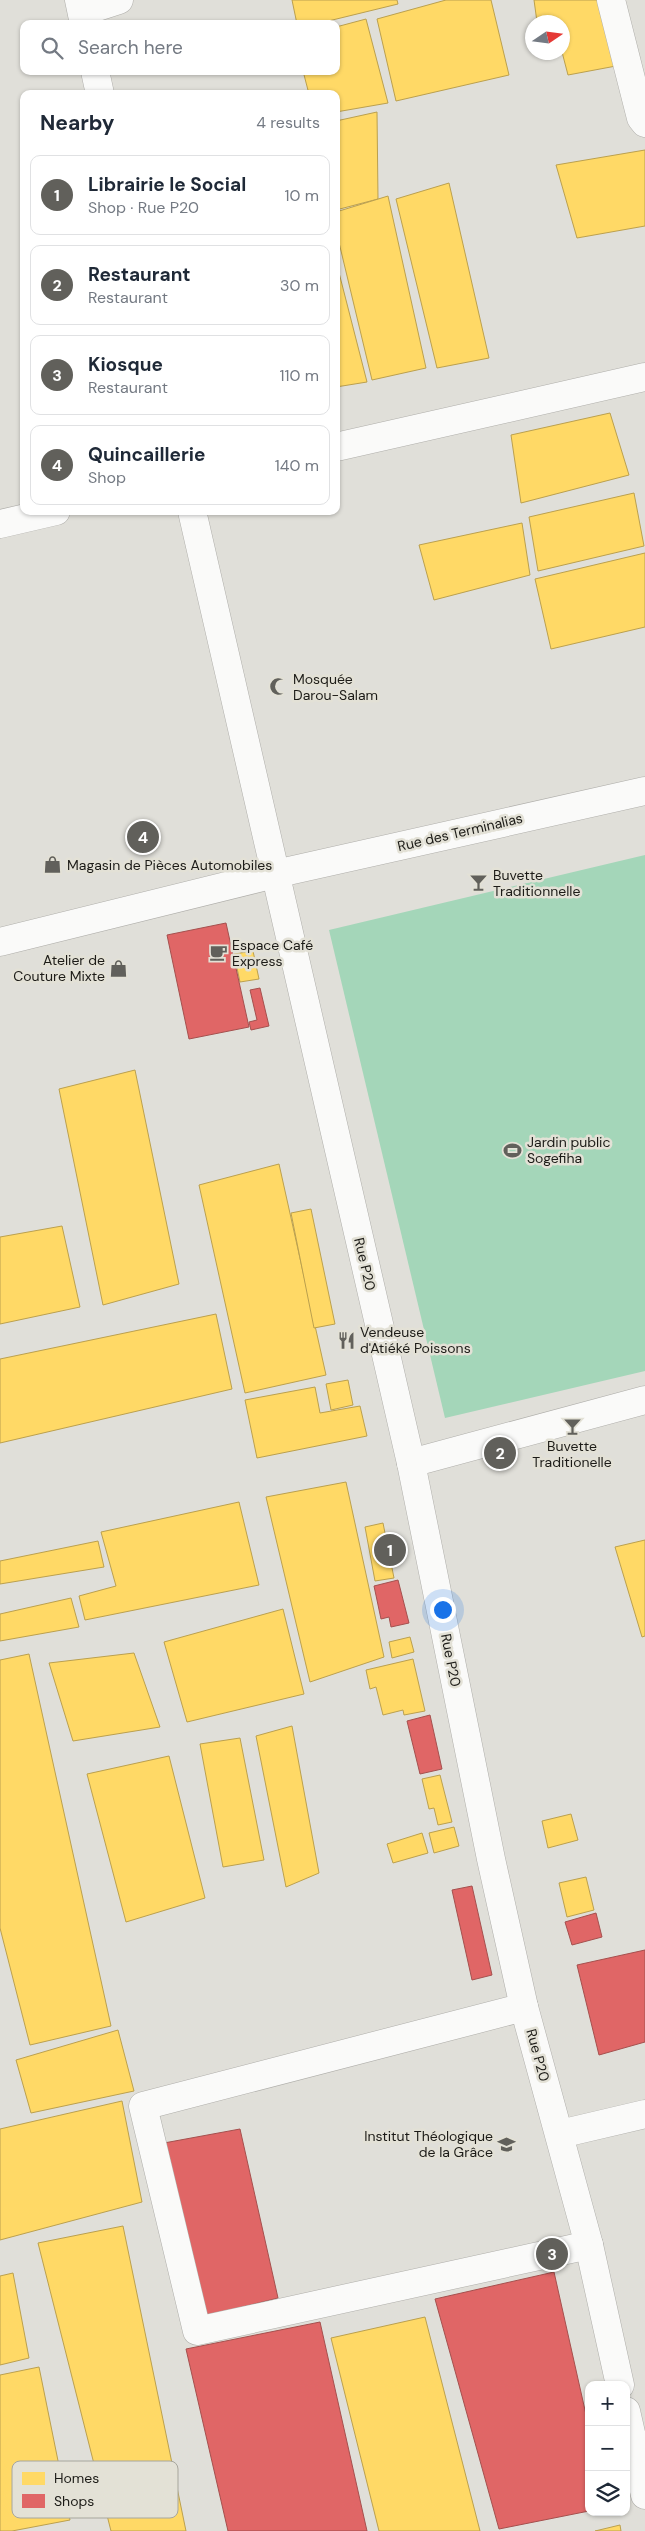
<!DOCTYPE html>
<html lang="en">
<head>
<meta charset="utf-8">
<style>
  body { margin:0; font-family:"DM Sans",sans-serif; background:#f6f6f7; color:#1f2937 }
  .controls { position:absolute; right:15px; bottom:15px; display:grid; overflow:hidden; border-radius:10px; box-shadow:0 1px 4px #0004 }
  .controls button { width:45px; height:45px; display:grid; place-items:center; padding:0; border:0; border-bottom:1px solid #e0e1e3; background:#fff; color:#1f2937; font:25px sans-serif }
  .compass { position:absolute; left:525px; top:15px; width:45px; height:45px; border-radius:50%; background:#fff; box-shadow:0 1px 4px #0004; rotate:77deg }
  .you { position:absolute; left:442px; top:1609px; width:18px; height:18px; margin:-12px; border:4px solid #fff; border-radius:50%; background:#1a73e8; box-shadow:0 0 0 8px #1a73e833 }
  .badge { display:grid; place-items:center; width:32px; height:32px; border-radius:50%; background:#61605b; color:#fff; font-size:16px; font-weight:700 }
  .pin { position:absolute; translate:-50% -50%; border:2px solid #fff; box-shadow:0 1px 5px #0006 }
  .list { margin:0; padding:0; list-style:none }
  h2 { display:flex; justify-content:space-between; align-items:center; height:65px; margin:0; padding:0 20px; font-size:21px }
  h2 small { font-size:16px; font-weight:400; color:#747a83 }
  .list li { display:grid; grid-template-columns:32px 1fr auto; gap:15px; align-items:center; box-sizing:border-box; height:80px; margin:0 10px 10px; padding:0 10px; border:1px solid #e0e1e3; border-radius:10px }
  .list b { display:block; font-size:19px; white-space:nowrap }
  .list p { margin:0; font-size:16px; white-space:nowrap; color:#747a83 }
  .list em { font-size:16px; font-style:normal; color:#747a83 }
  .icon { flex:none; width:28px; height:28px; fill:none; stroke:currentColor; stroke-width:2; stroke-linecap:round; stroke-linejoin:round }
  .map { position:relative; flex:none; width:645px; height:2531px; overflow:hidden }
  .search { position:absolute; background:#fff; box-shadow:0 1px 4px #0004; left:20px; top:20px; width:320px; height:55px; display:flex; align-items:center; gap:12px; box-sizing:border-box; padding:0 18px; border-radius:10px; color:#747a83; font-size:19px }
  .panel { position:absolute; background:#fff; box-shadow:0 1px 4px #0004; left:20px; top:90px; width:320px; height:425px; border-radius:10px }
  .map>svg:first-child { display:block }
</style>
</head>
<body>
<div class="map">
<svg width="645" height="2531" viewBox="0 0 645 2531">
  <rect width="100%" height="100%" fill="#e0dfd9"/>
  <polygon fill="#a4d6b9" points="645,855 645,1371 445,1418 329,930"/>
  <g fill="#ffd966" stroke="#bba04e">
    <polygon points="292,0 397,0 398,4 316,24 297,24"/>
    <polygon points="446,0 491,0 509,75 396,101 377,19"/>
    <polygon points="534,0 599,0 616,66 568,75 562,52 562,22 537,22"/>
    <polygon points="366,19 388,103 336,112 336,94 309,94 303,71 336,71 336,27"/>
    <polygon points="377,112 378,199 336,210 336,121"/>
    <polygon points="645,150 645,226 577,238 556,165"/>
    <polygon points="449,183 489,358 437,368 396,199"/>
    <polygon points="388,196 426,368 372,380 336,230 336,212"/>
    <polygon points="336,261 367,382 336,387"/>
    <polygon points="610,413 629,475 521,503 511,435"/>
    <polygon points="634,493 644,546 538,571 529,517"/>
    <polygon points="522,523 530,575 434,600 419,545"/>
    <polygon points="645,553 645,627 551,649 535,579"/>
    <polygon points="253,951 259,979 240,982 234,954"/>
    <polygon points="135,1070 179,1284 103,1305 59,1089"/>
    <polygon points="279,1164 326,1375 245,1393 199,1185"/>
    <polygon points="311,1209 335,1324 314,1328 291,1213"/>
    <polygon points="62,1226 80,1307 0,1324 0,1237"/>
    <polygon points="216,1314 232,1389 0,1443 0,1359"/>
    <polygon points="348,1380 353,1405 331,1410 326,1384"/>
    <polygon points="315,1387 320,1413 360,1406 367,1436 257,1458 245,1400"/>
    <polygon points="346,1482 384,1657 310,1682 266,1497"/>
    <polygon points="239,1502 259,1585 85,1620 79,1596 116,1586 101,1532"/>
    <polygon points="383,1523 394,1578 375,1581 365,1527"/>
    <polygon points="645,1540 645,1636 642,1637 615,1547"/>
    <polygon points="98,1541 104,1567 0,1584 0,1561"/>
    <polygon points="71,1598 79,1627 0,1641 0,1614"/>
    <polygon points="283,1609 304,1694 187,1722 164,1642"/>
    <polygon points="410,1637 414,1652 392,1658 389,1642"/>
    <polygon points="134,1653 160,1727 73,1741 49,1663"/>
    <polygon points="29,1654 111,2026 30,2045 0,1928 0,1660"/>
    <polygon points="413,1659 425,1711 404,1715 403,1710 383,1715 376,1687 370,1689 366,1670"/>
    <polygon points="292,1726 319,1873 286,1887 256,1736"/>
    <polygon points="240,1738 264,1860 223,1867 200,1744"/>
    <polygon points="169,1756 205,1898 126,1922 87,1774"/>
    <polygon points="440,1775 452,1822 438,1825 434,1808 429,1809 422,1779"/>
    <polygon points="571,1814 578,1840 548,1848 542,1821"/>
    <polygon points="454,1827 459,1846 434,1853 429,1833"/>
    <polygon points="422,1833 428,1853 393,1863 387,1844"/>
    <polygon points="586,1877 594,1910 567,1917 559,1883"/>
    <polygon points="118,2030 134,2091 31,2113 16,2060"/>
    <polygon points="122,2101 142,2202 0,2240 0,2129"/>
    <polygon points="123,2226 186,2531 111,2531 38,2243"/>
    <polygon points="13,2273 29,2358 0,2365 0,2276"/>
    <polygon points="425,2317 480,2531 379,2531 331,2338"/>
    <polygon points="39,2367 70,2520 12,2531 0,2531 0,2375"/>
    <polygon points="620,2525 621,2531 595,2531"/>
  </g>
  <g fill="#e06666" stroke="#a5504e">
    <polygon points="226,923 249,1027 189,1039 167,935"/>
    <polygon points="260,988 269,1026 251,1030 249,1022 257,1020 250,990"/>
    <polygon points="398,1580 409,1623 391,1627 389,1617 381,1619 374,1586"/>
    <polygon points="430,1715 442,1769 420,1774 407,1721"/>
    <polygon points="472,1886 492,1975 472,1980 452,1890"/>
    <polygon points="596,1913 602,1937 572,1945 565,1922"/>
    <polygon points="645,1950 645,2042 599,2055 577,1965"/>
    <polygon points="240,2129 278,2298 203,2317 164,2143"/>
    <polygon points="554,2272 589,2428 589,2511 499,2529 435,2299"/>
    <polygon points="320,2322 367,2531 228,2531 186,2349"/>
  </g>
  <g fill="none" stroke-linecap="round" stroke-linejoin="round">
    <defs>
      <g id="street">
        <polyline points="611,0 641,118 645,123"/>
        <polyline points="82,12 119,0"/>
        <polyline points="336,447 645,377"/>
        <polyline points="0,524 56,511"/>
        <polyline points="411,1463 645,1400"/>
        <polyline points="524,2007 143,2106 197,2331 589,2245"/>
        <polyline points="560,2134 645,2114"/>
      </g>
      <g id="secondary">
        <polyline points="79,0 84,24"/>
        <polyline points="95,71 100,94"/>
        <polyline points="192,511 411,1463 491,1859 524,2007 589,2245 620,2385"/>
        <polyline points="0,942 275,874 645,791"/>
        <polyline points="626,2411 645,2495"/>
      </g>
    </defs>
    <use href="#street" stroke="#afaeaa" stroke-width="29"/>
    <use href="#secondary" stroke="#afaeaa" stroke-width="29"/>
    <use href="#street" stroke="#fafaf9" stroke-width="28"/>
    <use href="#secondary" stroke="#fafaf9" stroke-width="28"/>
  </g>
  <defs>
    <symbol id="mosque-bare" viewBox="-9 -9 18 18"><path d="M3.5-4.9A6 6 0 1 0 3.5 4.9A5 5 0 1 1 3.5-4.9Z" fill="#61605b" stroke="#e3e1d6" stroke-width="2.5" paint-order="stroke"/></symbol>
    <symbol id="shop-bare" viewBox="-9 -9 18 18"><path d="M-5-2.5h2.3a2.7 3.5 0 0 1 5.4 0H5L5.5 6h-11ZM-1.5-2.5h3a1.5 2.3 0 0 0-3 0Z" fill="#61605b" stroke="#e3e1d6" stroke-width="2.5" paint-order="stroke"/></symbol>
    <symbol id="bar-bare" viewBox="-9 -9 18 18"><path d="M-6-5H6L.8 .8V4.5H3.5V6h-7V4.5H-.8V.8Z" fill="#61605b" stroke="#e3e1d6" stroke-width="2.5" paint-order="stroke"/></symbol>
    <symbol id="cafe-bare" viewBox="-9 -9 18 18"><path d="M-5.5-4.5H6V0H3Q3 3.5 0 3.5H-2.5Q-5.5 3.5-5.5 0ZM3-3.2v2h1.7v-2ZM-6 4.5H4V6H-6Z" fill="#61605b" stroke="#e3e1d6" stroke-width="2.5" paint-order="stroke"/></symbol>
    <symbol id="stadium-bare" viewBox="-9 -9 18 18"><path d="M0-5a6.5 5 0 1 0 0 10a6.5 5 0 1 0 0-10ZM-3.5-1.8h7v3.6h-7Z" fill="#61605b" stroke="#e3e1d6" stroke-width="2.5" paint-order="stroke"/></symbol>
    <symbol id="restaurant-bare" viewBox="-9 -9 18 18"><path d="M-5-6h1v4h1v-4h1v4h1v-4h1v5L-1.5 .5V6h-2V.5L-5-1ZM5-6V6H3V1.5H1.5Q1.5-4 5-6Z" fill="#61605b" stroke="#e3e1d6" stroke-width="2.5" paint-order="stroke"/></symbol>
    <symbol id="university-bare" viewBox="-9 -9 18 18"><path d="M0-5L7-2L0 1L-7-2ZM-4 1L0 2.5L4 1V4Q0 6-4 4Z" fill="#61605b" stroke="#e3e1d6" stroke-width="2.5" paint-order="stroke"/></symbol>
  </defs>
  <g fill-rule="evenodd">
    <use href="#mosque-bare" x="266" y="674" width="25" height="25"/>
    <use href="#shop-bare" x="40" y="852" width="25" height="25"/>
    <use href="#bar-bare" x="466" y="870" width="25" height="25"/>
    <use href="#cafe-bare" x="206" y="940" width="25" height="25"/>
    <use href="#shop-bare" x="106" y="956" width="25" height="25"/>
    <use href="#stadium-bare" x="500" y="1138" width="25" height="25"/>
    <use href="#restaurant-bare" x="334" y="1328" width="25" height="25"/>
    <use href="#bar-bare" x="560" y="1414" width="25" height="25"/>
    <use href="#university-bare" x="494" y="2132" width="25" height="25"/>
  </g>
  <g text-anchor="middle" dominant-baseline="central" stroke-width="5" stroke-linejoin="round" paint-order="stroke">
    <g font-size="14" fill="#1c1b17" stroke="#e3e1d6" text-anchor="start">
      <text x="293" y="679">Mosquée<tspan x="293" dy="16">Darou-Salam</tspan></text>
      <text x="67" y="865">Magasin de Pièces Automobiles</text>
      <text x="493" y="875">Buvette<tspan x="493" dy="16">Traditionnelle</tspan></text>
      <text x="232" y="945">Espace Café<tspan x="232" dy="16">Express</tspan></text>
      <text x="105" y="960" text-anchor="end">Atelier de<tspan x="105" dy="16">Couture Mixte</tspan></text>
      <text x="527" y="1142">Jardin public<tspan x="527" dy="16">Sogefiha</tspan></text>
      <text x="360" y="1332">Vendeuse<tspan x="360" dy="16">d'Atiéké Poissons</tspan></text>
      <text x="572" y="1446" text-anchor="middle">Buvette<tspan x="572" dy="16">Traditionelle</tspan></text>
      <text x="493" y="2136" text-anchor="end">Institut Théologique<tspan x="493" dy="16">de la Grâce</tspan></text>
    </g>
    <g font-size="14" fill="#1c1b17" stroke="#e3e1d6">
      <text transform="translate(460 832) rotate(-13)">Rue des Terminalias</text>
      <text transform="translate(365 1264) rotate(77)">Rue P20</text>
      <text transform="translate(451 1660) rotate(79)">Rue P20</text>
      <text transform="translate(538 2055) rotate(75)">Rue P20</text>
    </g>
  </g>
  <rect x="12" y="2461" width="166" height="57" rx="8" fill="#e3e1d6" stroke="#a7a69d" stroke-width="1"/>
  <rect x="22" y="2472" width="23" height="13" fill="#ffd966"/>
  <rect x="22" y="2494" width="23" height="14" fill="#e06666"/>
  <g font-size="14" fill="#1c1b17">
    <text x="54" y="2483">Homes</text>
    <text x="54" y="2506">Shops</text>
  </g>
</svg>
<div class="controls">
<button>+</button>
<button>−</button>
<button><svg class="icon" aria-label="layers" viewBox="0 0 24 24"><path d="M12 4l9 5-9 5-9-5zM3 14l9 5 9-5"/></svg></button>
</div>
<svg class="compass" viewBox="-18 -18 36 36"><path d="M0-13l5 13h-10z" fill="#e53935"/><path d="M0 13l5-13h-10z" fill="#747a83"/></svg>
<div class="you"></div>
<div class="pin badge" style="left:390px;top:1550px">1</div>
<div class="pin badge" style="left:500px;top:1453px">2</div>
<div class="pin badge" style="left:552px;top:2254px">3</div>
<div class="pin badge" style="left:143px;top:837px">4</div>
<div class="search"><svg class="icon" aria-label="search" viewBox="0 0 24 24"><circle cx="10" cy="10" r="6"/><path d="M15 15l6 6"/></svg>Search here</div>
<section class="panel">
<h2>Nearby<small>4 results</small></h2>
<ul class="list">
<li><span class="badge">1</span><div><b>Librairie le Social</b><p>Shop · Rue P20</p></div><em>10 m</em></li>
<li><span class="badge">2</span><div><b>Restaurant</b><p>Restaurant</p></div><em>30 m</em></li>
<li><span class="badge">3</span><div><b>Kiosque</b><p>Restaurant</p></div><em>110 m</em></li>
<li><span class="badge">4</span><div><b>Quincaillerie</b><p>Shop</p></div><em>140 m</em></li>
</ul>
</section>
</div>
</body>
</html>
